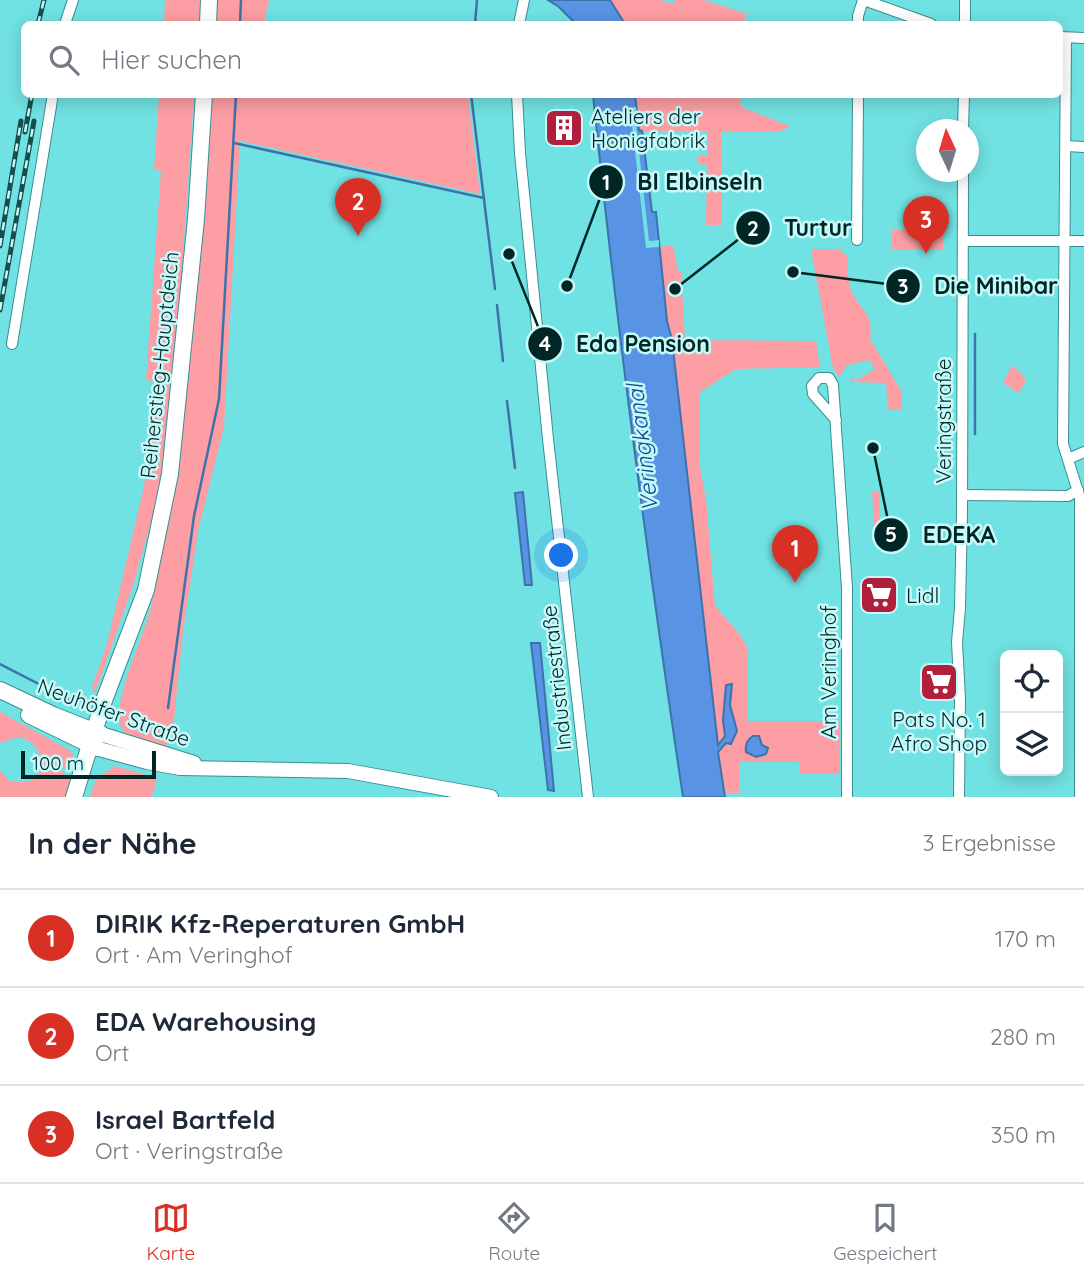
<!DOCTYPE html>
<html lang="de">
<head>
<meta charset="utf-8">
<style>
  body { margin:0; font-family:Quicksand,sans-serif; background:#f2f2f3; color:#1f2937 }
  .controls { position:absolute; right:21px; bottom:21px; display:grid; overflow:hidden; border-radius:10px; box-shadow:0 4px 18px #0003 }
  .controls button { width:63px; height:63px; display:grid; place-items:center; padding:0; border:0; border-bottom:2px solid #e0e1e3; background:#fff; color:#1f2937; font:35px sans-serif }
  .compass { position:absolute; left:916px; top:119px; width:63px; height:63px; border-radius:50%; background:#fff; box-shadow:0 4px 18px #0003; rotate:356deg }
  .scale { position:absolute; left:21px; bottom:18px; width:135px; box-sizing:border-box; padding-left:7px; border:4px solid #002626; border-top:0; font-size:19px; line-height:24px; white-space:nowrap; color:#002626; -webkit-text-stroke:5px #c6f9f9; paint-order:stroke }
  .you { position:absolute; left:562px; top:556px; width:24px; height:24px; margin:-18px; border:5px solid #fff; border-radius:50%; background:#1a73e8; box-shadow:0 0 0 10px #1a73e833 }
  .badge { display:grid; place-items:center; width:46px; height:46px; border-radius:50%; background:#d93025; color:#fff; font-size:23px; font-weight:700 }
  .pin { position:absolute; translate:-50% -58px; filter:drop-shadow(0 2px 4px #0008) }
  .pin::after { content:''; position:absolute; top:37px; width:24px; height:21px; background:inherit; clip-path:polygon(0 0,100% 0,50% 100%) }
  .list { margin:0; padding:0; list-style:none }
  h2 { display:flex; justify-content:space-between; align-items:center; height:91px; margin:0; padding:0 28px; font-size:30px }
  h2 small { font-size:23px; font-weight:400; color:#747a83 }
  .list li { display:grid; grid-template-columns:46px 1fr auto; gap:21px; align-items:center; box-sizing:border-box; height:98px; padding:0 28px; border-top:2px solid #e0e1e3 }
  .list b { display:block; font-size:26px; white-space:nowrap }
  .list p { margin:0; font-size:23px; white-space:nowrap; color:#747a83 }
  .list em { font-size:23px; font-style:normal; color:#747a83 }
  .icon { flex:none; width:38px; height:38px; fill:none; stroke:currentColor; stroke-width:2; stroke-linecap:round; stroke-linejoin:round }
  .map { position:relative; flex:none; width:1084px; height:797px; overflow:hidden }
  .search { position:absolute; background:#fff; box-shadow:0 4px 18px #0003; left:21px; right:21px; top:21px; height:77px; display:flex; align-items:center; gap:18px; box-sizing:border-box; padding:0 24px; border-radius:10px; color:#747a83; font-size:26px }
  .sheet { height:385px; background:#fff }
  nav { display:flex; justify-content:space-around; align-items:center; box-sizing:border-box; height:98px; border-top:2px solid #e0e1e3; background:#fff; font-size:19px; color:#747a83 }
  nav a { display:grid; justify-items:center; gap:4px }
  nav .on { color:#d93025 }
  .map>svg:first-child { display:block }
</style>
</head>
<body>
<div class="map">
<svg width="1084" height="797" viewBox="0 0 1084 797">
  <rect width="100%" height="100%" fill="#71e2e3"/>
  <g fill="#fc9ea3">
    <polygon points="165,0 200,0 199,24 164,24"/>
    <polygon points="216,0 269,0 264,24 214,24"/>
    <polygon points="610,0 661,0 673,4 675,0 704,0 747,14 743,24 625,24"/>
    <polygon points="159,95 194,95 179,314 162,467 158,496 134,583 95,693 92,687 107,644 144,486 156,382 146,380 161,171 154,169"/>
    <path d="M209,95H468L480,194L240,141L224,427L198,531L183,632L174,720L166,746C153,742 124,739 120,724C114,696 144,636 151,607C157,583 161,558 165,533C193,389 200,241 209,95Z"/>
    <polygon points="635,95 740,95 741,107 790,126 779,132 721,131 721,225 706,225 707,165 698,164 698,156 707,155 707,131 639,131"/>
    <rect x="892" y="230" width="51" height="20"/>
    <polygon points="673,245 678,271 681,271 685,340 816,341 820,367 736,369 700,392 699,463 706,499 715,606 738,632 748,648 748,721 840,721 840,774 800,774 799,762 739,762 739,794 725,793 718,752 736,735 730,705 732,691 725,700 723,720 726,736 717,746 672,340 667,321 659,247"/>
    <path d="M811,249H839L848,257C848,268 847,282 852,292C862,312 874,314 870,339L902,392V410H888L886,383L851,382L852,376L855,381L875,369L869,360L847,365L839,377L833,368Z"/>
    <polygon points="1012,365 1021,373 1026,380 1019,393 1003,383"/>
    <polygon points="872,492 879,492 879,539 875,538"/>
    <path d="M0,712L71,751L74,758L73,768L41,766C42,753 31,736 17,738C11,738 5,742 0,743Z"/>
    <polygon points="115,766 157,778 152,797 90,797 96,779"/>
    <polygon points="0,770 10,782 27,782 35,779 41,770 64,772 66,779 72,774 65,797 0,797"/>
  </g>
  <g fill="#5893e4" stroke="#3e72ab" stroke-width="2">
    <polygon points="548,0 610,0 625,24 576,24 559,7"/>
    <path d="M593,95H635L639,130L642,131L652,212H656L667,321L672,340L718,745L725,736L723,720L726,685L732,684L730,705L737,731L731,744L726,743L718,752L725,797H683C648,563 617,329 593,95Z"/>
    <polygon points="523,492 532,585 525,585 515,493"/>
    <polygon points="531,643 540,643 554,791 548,790"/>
    <path d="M753,736H759L762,745L768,748L766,754L756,757L746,752C745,745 748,739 753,736Z"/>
  </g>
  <polygon fill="#71e2e3" points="636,107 637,114 635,115 649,241 659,240 659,247 646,248 631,116 628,115 627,108"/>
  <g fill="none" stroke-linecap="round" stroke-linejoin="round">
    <g stroke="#3e72ab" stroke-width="2.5">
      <polyline points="240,24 241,0"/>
      <polyline points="475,24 477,0"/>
      <polyline points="471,94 495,289"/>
      <polyline points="234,143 484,198"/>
      <polyline points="497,305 503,361"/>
      <polyline points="507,401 515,468"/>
      <polyline points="975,434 975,334"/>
      <polyline points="0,664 70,700 78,699"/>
      <polyline points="168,708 194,516 219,399 236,94"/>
    </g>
    <defs>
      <g id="minor">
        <polyline points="864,0 931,24"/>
        <polyline points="965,0 965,24"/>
        <polyline points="65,24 73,0"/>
        <polyline points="519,24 524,0"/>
        <polyline points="858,24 858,16 863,0"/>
        <polyline points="1060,37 1084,38"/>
        <polyline points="1066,38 1063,444 1080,498 1080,797"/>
        <polyline points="517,94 520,153 548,439 588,797"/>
        <polyline points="963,130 964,94"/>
        <polyline points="1066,146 1084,147"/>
        <polyline points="857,240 858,94"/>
        <polyline points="963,241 1084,241"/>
        <polyline points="12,344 53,94"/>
        <polyline points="836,420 813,394 812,386 819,378 829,378 833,385 847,588 847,797"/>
        <polyline points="1068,459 1084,452"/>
        <polyline points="962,495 1068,496 1078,490"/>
        <polyline points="959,797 960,699 957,642 960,608 962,513 963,172"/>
      </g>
      <g id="tertiary">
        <polyline points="104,735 194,763"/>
        <polyline points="99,749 147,762 180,768 348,771 491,797"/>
      </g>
      <g id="secondary">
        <polyline points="208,24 209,0"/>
        <polyline points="0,690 53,715 101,734"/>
        <polyline points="29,715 97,748"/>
        <polyline points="74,797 103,703 146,590 170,474 196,219 204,94"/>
      </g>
    </defs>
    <use href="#minor" stroke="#388f91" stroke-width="12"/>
    <use href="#tertiary" stroke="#388f91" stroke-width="16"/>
    <use href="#secondary" stroke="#388f91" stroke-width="18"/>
    <use href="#minor" stroke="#fff" stroke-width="10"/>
    <use href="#tertiary" stroke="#fff" stroke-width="14"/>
    <use href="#secondary" stroke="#fff" stroke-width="16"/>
    <defs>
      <g id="rail">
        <polyline points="38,24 44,0"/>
        <polyline points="25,132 32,94"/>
        <polyline points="0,246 21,121"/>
        <polyline points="0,310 34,121"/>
      </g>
    </defs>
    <use href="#rail" stroke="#174d4d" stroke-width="5"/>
    <use href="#rail" stroke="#c6f9f9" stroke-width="2.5" stroke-dasharray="8" stroke-linecap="butt"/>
  </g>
  <defs>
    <symbol id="building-square" viewBox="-11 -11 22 22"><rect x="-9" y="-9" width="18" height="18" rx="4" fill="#b21f3d" stroke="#c6f9f9"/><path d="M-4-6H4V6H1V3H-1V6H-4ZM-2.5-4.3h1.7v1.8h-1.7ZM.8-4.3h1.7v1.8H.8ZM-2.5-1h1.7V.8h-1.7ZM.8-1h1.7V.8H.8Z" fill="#fff"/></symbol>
    <symbol id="supermarket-square" viewBox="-11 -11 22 22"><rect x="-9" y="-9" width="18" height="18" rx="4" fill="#b21f3d" stroke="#c6f9f9"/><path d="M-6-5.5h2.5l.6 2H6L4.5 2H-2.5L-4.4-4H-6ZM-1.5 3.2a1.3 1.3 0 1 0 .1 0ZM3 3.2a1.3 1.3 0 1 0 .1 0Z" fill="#fff"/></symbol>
  </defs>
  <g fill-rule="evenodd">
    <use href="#building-square" x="542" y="106" width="44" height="44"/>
    <use href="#supermarket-square" x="857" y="573" width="44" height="44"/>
    <use href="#supermarket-square" x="917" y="660" width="44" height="44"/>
  </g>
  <g text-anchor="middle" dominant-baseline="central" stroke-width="5" stroke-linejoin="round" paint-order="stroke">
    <g font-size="21" fill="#002626" stroke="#c6f9f9" text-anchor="start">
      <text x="591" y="116">Ateliers der<tspan x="591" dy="24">Honigfabrik</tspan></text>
      <text x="906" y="595">Lidl</text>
      <text x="939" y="719" text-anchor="middle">Pats No. 1<tspan x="939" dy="24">Afro Shop</tspan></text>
    </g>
    <g font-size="21" fill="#002626" stroke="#c6f9f9">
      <text transform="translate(159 365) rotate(-84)">Reiherstieg-Hauptdeich</text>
      <text transform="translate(943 421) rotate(-90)">Veringstraße</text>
      <text transform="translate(828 672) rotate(-90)">Am Veringhof</text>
      <text transform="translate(556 678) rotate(-96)">Industriestraße</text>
      <text transform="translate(114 712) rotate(20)">Neuhöfer Straße</text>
    </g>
    <g font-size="23" font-style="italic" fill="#104b94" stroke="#c6f9f9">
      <text transform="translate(642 448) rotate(-97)">Veringkanal</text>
    </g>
  </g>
  <path fill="none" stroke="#002626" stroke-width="2.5" d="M567 286L606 182M675 289L753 228M793 272L903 286M509 254L545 344M873 448L891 535"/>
  <g fill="#002626" stroke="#c6f9f9" stroke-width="2.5">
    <circle cx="567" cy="286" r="7"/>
    <circle cx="675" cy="289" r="7"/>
    <circle cx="793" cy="272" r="7"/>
    <circle cx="509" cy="254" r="7"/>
    <circle cx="873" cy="448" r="7"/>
    <circle cx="606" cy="182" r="18"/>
    <circle cx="753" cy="228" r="18"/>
    <circle cx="903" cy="286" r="18"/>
    <circle cx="545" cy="344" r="18"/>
    <circle cx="891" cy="535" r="18"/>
  </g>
  <g font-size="21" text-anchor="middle" font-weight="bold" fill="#fff">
    <text x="606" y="190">1</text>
    <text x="753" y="236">2</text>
    <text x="903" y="294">3</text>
    <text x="545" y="351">4</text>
    <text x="891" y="542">5</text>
  </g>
  <g font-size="23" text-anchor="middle" font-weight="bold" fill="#002626" stroke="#c6f9f9" stroke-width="5" stroke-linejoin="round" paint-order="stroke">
    <text x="700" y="190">BI Elbinseln</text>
    <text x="818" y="236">Turtur</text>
    <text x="996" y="294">Die Minibar</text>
    <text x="643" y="352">Eda Pension</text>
    <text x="959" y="543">EDEKA</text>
  </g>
</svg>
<div class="controls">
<button><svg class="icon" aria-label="locate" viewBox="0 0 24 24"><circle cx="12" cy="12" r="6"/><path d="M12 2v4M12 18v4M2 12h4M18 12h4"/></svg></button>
<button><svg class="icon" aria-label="layers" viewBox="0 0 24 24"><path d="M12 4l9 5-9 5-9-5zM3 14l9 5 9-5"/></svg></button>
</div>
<svg class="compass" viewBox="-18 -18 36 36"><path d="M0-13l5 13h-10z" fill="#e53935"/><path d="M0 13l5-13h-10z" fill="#747a83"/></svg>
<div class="scale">100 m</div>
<div class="you"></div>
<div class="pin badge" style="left:795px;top:583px">1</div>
<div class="pin badge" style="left:358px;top:236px">2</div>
<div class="pin badge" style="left:926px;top:254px">3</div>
<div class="search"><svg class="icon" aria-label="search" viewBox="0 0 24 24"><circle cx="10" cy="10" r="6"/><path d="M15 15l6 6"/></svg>Hier suchen</div>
</div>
<section class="sheet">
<h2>In der Nähe<small>3 Ergebnisse</small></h2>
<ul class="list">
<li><span class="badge">1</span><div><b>DIRIK Kfz-Reperaturen GmbH</b><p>Ort · Am Veringhof</p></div><em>170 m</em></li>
<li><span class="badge">2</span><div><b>EDA Warehousing</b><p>Ort</p></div><em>280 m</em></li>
<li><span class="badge">3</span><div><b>Israel Bartfeld</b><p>Ort · Veringstraße</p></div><em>350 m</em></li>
</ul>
</section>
<nav>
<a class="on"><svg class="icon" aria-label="map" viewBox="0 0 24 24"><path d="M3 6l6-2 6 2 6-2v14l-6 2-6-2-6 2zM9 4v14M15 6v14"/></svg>Karte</a>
<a><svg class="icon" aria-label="directions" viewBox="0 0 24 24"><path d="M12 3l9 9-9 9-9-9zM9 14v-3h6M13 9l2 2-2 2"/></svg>Route</a>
<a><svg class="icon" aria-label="saved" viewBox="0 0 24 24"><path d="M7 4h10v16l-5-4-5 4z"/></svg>Gespeichert</a>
</nav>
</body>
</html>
